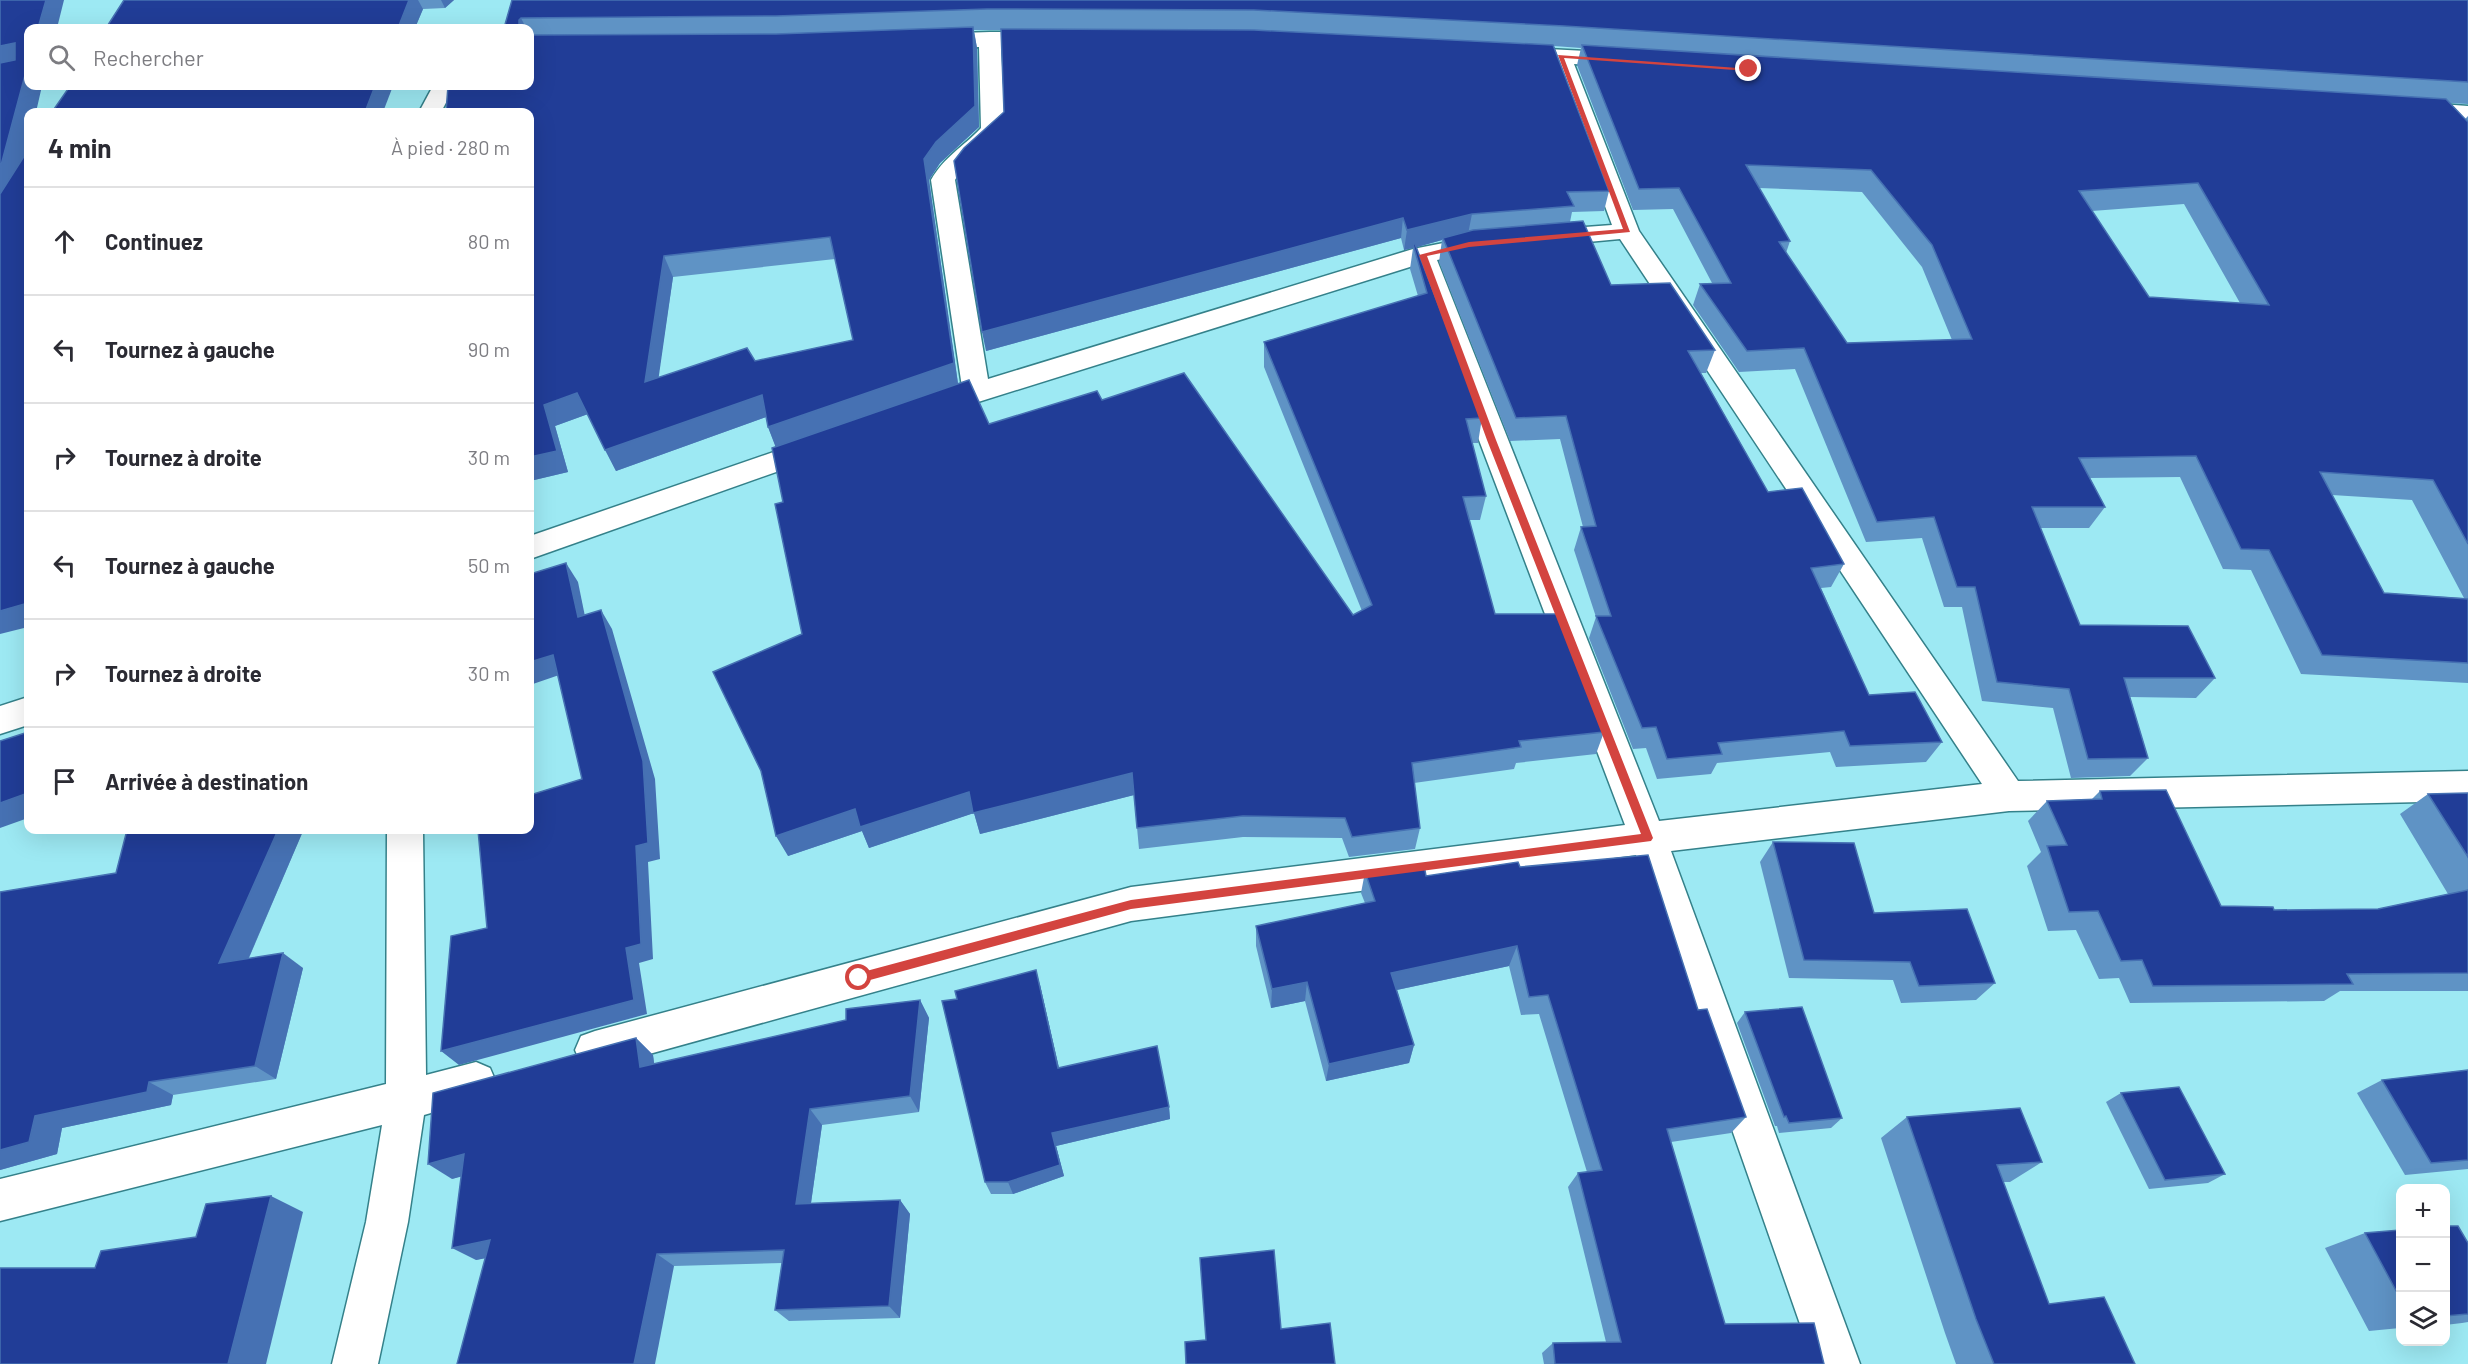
<!DOCTYPE html>
<html lang="fr">
<head>
<meta charset="utf-8">
<style>
  body { margin:0; font-family:Barlow,sans-serif; background:#f7f7f7; color:#2b2b33 }
  .controls { position:absolute; right:18px; bottom:18px; display:grid; overflow:hidden; border-radius:12px; box-shadow:0 6px 24px #0002 }
  .controls button { width:54px; height:54px; display:grid; place-items:center; padding:0; border:0; border-bottom:2px solid #e1e1e2; background:#fff; color:#2b2b33; font:30px sans-serif }
  .stop { position:absolute; width:18px; height:18px; margin:-14px; border:4px solid #d3443f; border-radius:50%; background:#fff }
  .stop.end { background:#d3443f; border-color:#fff; box-shadow:0 2px 6px #0008 }
  .list { margin:0; padding:0; list-style:none }
  h2 { display:flex; justify-content:space-between; align-items:center; height:78px; margin:0; padding:0 24px; font-size:26px }
  h2 small { font-size:20px; font-weight:400; color:#7c7c81 }
  .list li { display:grid; grid-template-columns:39px 1fr auto; gap:18px; align-items:center; box-sizing:border-box; height:108px; padding:0 24px; border-top:2px solid #e1e1e2 }
  .list b { display:block; font-size:22px; white-space:nowrap }
  .list em { font-size:20px; font-style:normal; color:#7c7c81 }
  .icon { flex:none; width:33px; height:33px; fill:none; stroke:currentColor; stroke-width:2; stroke-linecap:round; stroke-linejoin:round }
  .map { position:relative; flex:none; width:2468px; height:1364px; overflow:hidden }
  .search { position:absolute; background:#fff; box-shadow:0 6px 24px #0002; left:24px; top:24px; width:510px; height:66px; display:flex; align-items:center; gap:15px; box-sizing:border-box; padding:0 21px; border-radius:12px; color:#7c7c81; font-size:22px }
  .panel { position:absolute; background:#fff; box-shadow:0 6px 24px #0002; left:24px; top:108px; width:510px; height:726px; border-radius:12px }
  .map>svg:first-child { display:block }
</style>
</head>
<body>
<div class="map">
<svg width="2468" height="1364" viewBox="0 0 2468 1364">
  <rect width="100%" height="100%" fill="#9de9f3"/>
  <g fill="none" stroke-linecap="round" stroke-linejoin="round">
    <defs>
      <g id="minor">
        <path d="M990,32H1046L1054,34L1057,39L1054,44L1001,46L1005,130C991,150 966,160 955,180L988,379L1413,249L1484,235L1493,237L1497,243L1493,249L1437,260L1659,821L1982,784L1620,239L1545,246L1536,243L1532,238L1536,233L1545,230L1612,225L1552,63L1504,59L1501,54L1504,49L1512,47L1625,53L1633,55L1636,60L1633,65L1625,67L1574,64L1639,231L2018,781L2468,771V801L2009,811L1671,851L1860,1364H1814L1636,855L1131,921L595,1069L581,1064L575,1050L581,1036L595,1031L1131,887L1625,825L1413,266L943,413L933,416L923,413L919,406L923,399L962,387L931,180C944,157 963,147 981,128L979,47L930,48L922,46L919,41L922,36L930,34Z"/>
        <polygon points="433,86 455,86 441,112 419,112"/>
        <polygon points="2413,102 2468,106 2468,120 2405,114 2402,109 2405,104"/>
        <polygon points="817,437 827,440 831,447 827,454 530,559 530,536"/>
        <polygon points="28,697 28,725 0,734 0,706"/>
        <polygon points="387,830 423,830 426,1075 476,1062 490,1068 496,1082 490,1096 424,1115 408,1222 378,1364 332,1364 366,1222 382,1125 0,1221 0,1179 386,1084"/>
      </g>
    </defs>
    <use href="#minor" stroke="#34818a" stroke-width="3"/>
    <use href="#minor" fill="#fff" fill-rule="evenodd"/>
  </g>
  <g fill="#5f93c5" fill-rule="evenodd">
    <polygon points="124,0 454,0 445,8 423,9 415,28 106,28"/>
    <path d="M512,0H2468V104L2450,103L2465,119L2468,116V683L2301,674L2251,570L2223,569L2180,477L2090,478L2105,507L2089,528H2040L2080,625L2215,678L2196,698L2130,697L2148,758L2130,776L2071,778L2053,708L1982,701L1962,607H1944L1922,538L1866,542L1795,369L1739,372L1693,305L1700,284L1712,283L1673,209L1633,210L1577,65L1581,48L1554,46L1609,191L1604,211L1572,212L1570,222L1611,285L1715,350L1706,373H1701L1768,492L1844,564L1831,587L1821,588L1869,695L1942,742L1926,762L1836,767L1830,752L1717,763L1711,774L1657,779L1646,748L1633,749L1589,638L1596,617L1574,550L1581,527H1583L1560,439L1510,441L1439,262L1442,240L1416,247L1482,418L1478,443H1472L1486,496L1480,520H1469L1495,614L1604,732L1596,754L1516,763L1514,769L1414,783L1420,828L1415,849L1349,857L1342,838L1243,837L1139,849L1134,795L980,834L974,813L869,848L862,831L788,856L802,634L776,447L768,427L766,417L616,471L588,414L555,426L568,472L530,481V28H504ZM974,30H1001L1004,112L986,351L1401,238L1404,250L1413,248L1410,269L1418,296L1264,342V367L1362,611L1353,615L1102,400L989,424L958,383L929,180L940,163L979,127L977,48ZM1759,188L1862,192L1922,267L1952,340L1847,343L1786,253L1790,241ZM2184,204L2240,303L2149,297L2092,211ZM835,259L853,340L755,361L658,377L673,277ZM2332,495L2412,500L2464,598L2384,593Z"/>
    <polygon points="2100,791 2221,906 2274,910 2378,909 2448,894 2400,814 2428,794 2468,793 2468,991 2340,991 2324,1001 2130,1003 2119,978 2099,979 2076,930 2048,931 2027,866 2041,852 2028,821 2047,801 2092,799"/>
    <polygon points="127,830 321,830 303,831 249,958 303,968 276,1079 173,1095 171,1105 62,1128 57,1154 0,1170 0,892 116,873"/>
    <polygon points="1773,842 1874,913 1995,983 1976,1000 1901,1003 1893,980 1789,978 1760,862"/>
    <polygon points="1520,867 1698,1010 1746,1117 1731,1133 1671,1142 1725,1324 1824,1364 1544,1364 1542,1353 1553,1343 1606,1342 1568,1187 1578,1173 1587,1172 1539,1014 1521,1015 1509,966 1397,990 1414,1045 1409,1063 1326,1081 1305,1001 1271,1008 1256,946 1256,926 1365,903 1361,893 1365,872 1426,876"/>
    <polygon points="1040,985 1059,1068 1169,1107 1170,1119 1056,1146 1064,1176 1013,1194 991,1194 985,1182"/>
    <polygon points="920,1000 929,1018 919,1112 822,1125 811,1203 900,1200 910,1214 900,1318 789,1321 775,1310 782,1263 674,1266 485,1258 476,1260 461,1176 452,1179 636,1038 653,1055 654,1064 846,1020"/>
    <polygon points="1745,1012 1842,1118 1831,1128 1779,1133 1777,1126 1775,1126 1737,1023"/>
    <polygon points="2468,1070 2468,1169 2405,1175 2357,1093 2382,1080"/>
    <polygon points="2121,1093 2225,1174 2208,1183 2149,1189 2106,1102"/>
    <polygon points="1907,1117 2042,1162 2010,1182 2003,1182 2049,1304 2135,1364 1956,1364 1945,1333 1881,1138"/>
    <polygon points="2445,1226 2468,1243 2468,1322 2462,1323 2445,1325"/>
    <polygon points="2400,1230 2400,1328 2369,1331 2325,1248 2365,1233"/>
  </g>
  <g fill="#4671b3">
    <polygon points="46,0 64,0 57,28 38,28"/>
    <polygon points="409,0 418,0 423,9 415,28 398,28"/>
    <polygon points="441,0 454,0 445,8"/>
    <polygon points="521,18 526,28 519,28 519,20"/>
    <polygon points="973,27 977,48 979,127 940,163 929,180 958,384 776,448 768,427 954,363 924,159"/>
    <polygon points="15,43 28,61 0,69 0,46"/>
    <polygon points="28,64 28,86 42,86 36,112 28,112 28,141 5,232 0,226 0,169"/>
    <polygon points="375,86 393,86 383,112 365,112"/>
    <polygon points="1472,214 1468,234 1443,238 1442,240 1414,248 1413,244 1413,248 1404,250 1407,230"/>
    <polygon points="1403,218 1401,238 986,351 982,332"/>
    <polygon points="664,256 673,277 655,403 645,382"/>
    <polygon points="577,393 588,414 555,426 568,472 530,481 530,457 544,405"/>
    <polygon points="762,395 769,416 616,471 605,450"/>
    <polygon points="566,563 578,582 589,636 578,617"/>
    <polygon points="28,603 28,627 0,634 0,611"/>
    <polygon points="601,610 612,629 655,779 660,859 648,862 653,959 639,963 647,1014 459,1065 441,1051 626,948"/>
    <polygon points="553,655 565,673 530,685 530,662"/>
    <polygon points="1132,773 1134,795 980,834 974,813 869,848 862,831 788,856 776,836 855,809 969,792"/>
    <polygon points="28,793 28,818 0,828 0,803"/>
    <polygon points="278,830 301,830 303,831 240,978 219,963"/>
    <polygon points="1517,946 1509,966 1387,992 1391,973"/>
    <polygon points="283,953 303,968 276,1079 255,1066"/>
    <polygon points="1036,970 1040,985 1062,1081 1058,1068"/>
    <polygon points="1307,982 1305,1001 1271,1008 1272,989"/>
    <polygon points="920,1000 929,1018 919,1112 910,1096"/>
    <polygon points="636,1038 653,1055 657,1084 640,1067"/>
    <polygon points="1414,1045 1409,1063 1326,1081 1329,1064"/>
    <polygon points="149,1082 173,1095 171,1105 62,1128 57,1154 0,1170 0,1150 35,1116"/>
    <polygon points="1169,1107 1170,1119 1056,1146 1064,1176 1013,1194 1008,1182 1052,1133"/>
    <polygon points="810,1109 822,1125 809,1217 796,1204"/>
    <polygon points="464,1154 486,1170 452,1179 428,1164"/>
    <polygon points="271,1196 303,1212 266,1364 228,1364"/>
    <polygon points="900,1200 910,1214 900,1318 889,1306"/>
    <polygon points="490,1240 512,1253 476,1260 452,1248"/>
    <polygon points="657,1254 674,1266 655,1364 634,1364"/>
  </g>
  <g fill="#213d97" stroke="#4671b3" stroke-width="1.5" fill-rule="evenodd">
    <polygon points="0,0 46,0 38,28 28,28 28,64 0,169 0,63 15,60 15,43 0,46"/>
    <polygon points="124,0 409,0 398,28 106,28"/>
    <polygon points="512,0 2468,0 2468,82 1564,26 1254,10 987,9 776,16 521,18 519,20 519,28 504,28"/>
    <path d="M973,27L975,106L936,142L924,159L954,363L768,427L762,395L605,450L577,393L544,405L557,451L530,457V112H446L448,86H530V35L776,34ZM830,237L853,340L755,361L747,348L645,382L664,256Z"/>
    <polygon points="1001,29 1254,30 1553,45 1609,191 1567,192 1574,206 1472,214 1407,230 1403,218 982,332 954,161 964,148 1004,112"/>
    <path d="M1582,45L2446,99L2468,122V544L2433,480L2320,472L2384,593L2468,599V663L2322,655L2269,550L2241,549L2196,456L2079,458L2105,507H2032L2080,625L2188,626L2215,678H2124L2148,758L2088,759L2069,689L1997,682L1975,587H1957L1934,517L1877,522L1804,348L1747,351L1700,284L1731,283L1679,188L1639,189ZM1746,165L1871,170L1932,245L1972,339L1847,343L1779,242L1790,241ZM2198,183L2269,305L2149,297L2079,191Z"/>
    <polygon points="70,86 375,86 365,112 52,112"/>
    <polygon points="28,150 28,603 0,611 0,194"/>
    <polygon points="1583,221 1611,285 1670,283 1715,350 1688,351 1768,492 1802,488 1844,564 1811,568 1869,695 1915,692 1942,742 1850,746 1844,731 1718,743 1722,754 1667,759 1656,727 1642,728 1596,616 1611,616 1581,527 1596,526 1566,416 1516,418 1443,238 1473,230"/>
    <polygon points="1413,244 1415,244 1482,418 1466,419 1486,496 1463,497 1495,614 1559,614 1604,732 1519,741 1521,747 1412,763 1420,828 1352,837 1345,818 1243,816 1137,828 1132,773 973,813 969,792 860,827 855,809 776,836 761,771 713,672 802,634 775,504 783,502 772,448 969,380 989,424 1097,391 1102,400 1184,373 1353,615 1372,605 1264,342 1427,293"/>
    <polygon points="566,563 578,617 601,610 643,761 648,843 636,846 641,944 626,948 634,1000 441,1051 451,936 487,928 478,830 530,830 530,795 582,779 553,655 530,662 530,574"/>
    <polygon points="28,732 28,793 0,803 0,741"/>
    <polygon points="2166,790 2221,906 2273,907 2274,910 2378,909 2468,890 2468,973 2347,974 2353,984 2153,986 2142,960 2121,961 2098,911 2069,912 2047,846 2067,845 2047,801 2102,799 2100,791"/>
    <polygon points="2468,793 2468,857 2428,794"/>
    <polygon points="127,830 278,830 219,963 283,953 255,1066 149,1082 147,1092 35,1116 29,1142 0,1150 0,892 116,873"/>
    <polygon points="1773,842 1854,843 1874,913 1967,909 1995,983 1919,986 1910,962 1804,960"/>
    <polygon points="1648,855 1698,1010 1707,1009 1746,1117 1667,1129 1725,1324 1814,1323 1824,1364 1555,1364 1553,1343 1621,1342 1578,1173 1602,1170 1548,995 1529,997 1517,946 1391,973 1414,1045 1329,1064 1307,982 1272,989 1256,926 1375,901 1365,872 1424,865 1426,876 1518,862 1520,867"/>
    <polygon points="1036,970 1058,1068 1157,1046 1169,1107 1052,1133 1060,1165 1008,1182 985,1182 942,1001 957,999 955,991"/>
    <polygon points="920,1000 910,1096 810,1109 796,1204 900,1200 889,1306 775,1310 784,1250 657,1254 634,1364 457,1364 490,1240 452,1248 464,1154 428,1164 433,1093 636,1038 640,1067 846,1020 846,1009"/>
    <polygon points="1802,1007 1842,1118 1789,1123 1786,1116 1784,1117 1745,1012"/>
    <polygon points="2468,1070 2468,1160 2431,1163 2382,1080"/>
    <polygon points="2179,1087 2225,1174 2165,1180 2121,1093"/>
    <polygon points="2020,1108 2042,1162 1997,1165 2049,1304 2104,1297 2135,1364 1994,1364 1976,1319 1907,1117"/>
    <polygon points="271,1196 228,1364 0,1364 0,1268 95,1268 101,1251 196,1237 206,1204"/>
    <polygon points="2445,1226 2458,1226 2468,1243 2468,1314 2445,1316"/>
    <polygon points="2400,1230 2400,1298 2365,1233"/>
    <polygon points="1274,1250 1281,1329 1330,1323 1335,1364 1186,1364 1185,1342 1206,1340 1200,1258"/>
  </g>
  <polygon fill="#d3443f" points="1558,55 1752,69 1749,71 1564,58 1630,232 1469,247 1427,256 1496,440 1653,838 1651,841 1131,909 859,983 855,982 855,974 859,973 1131,900 1641,834 1487,440 1419,255 1469,242 1623,229"/>
</svg>
<div class="controls">
<button>+</button>
<button>−</button>
<button><svg class="icon" aria-label="layers" viewBox="0 0 24 24"><path d="M12 4l9 5-9 5-9-5zM3 14l9 5 9-5"/></svg></button>
</div>
<div class="stop" style="left:859px;top:978px"></div>
<div class="stop end" style="left:1749px;top:69px"></div>
<div class="search"><svg class="icon" aria-label="search" viewBox="0 0 24 24"><circle cx="10" cy="10" r="6"/><path d="M15 15l6 6"/></svg>Rechercher</div>
<section class="panel">
<h2>4 min<small>À pied · 280 m</small></h2>
<ul class="list">
<li><svg class="icon" aria-label="ahead" viewBox="0 0 24 24"><path d="M12 20V5M6 11l6-6 6 6"/></svg><div><b>Continuez</b></div><em>80 m</em></li>
<li><svg class="icon" aria-label="left" viewBox="0 0 24 24"><path d="M17 20v-9H6M10 6l-5 5 5 5"/></svg><div><b>Tournez à gauche</b></div><em>90 m</em></li>
<li><svg class="icon" aria-label="right" viewBox="0 0 24 24"><path d="M7 20v-9h11M14 6l5 5-5 5"/></svg><div><b>Tournez à droite</b></div><em>30 m</em></li>
<li><svg class="icon" aria-label="left" viewBox="0 0 24 24"><path d="M17 20v-9H6M10 6l-5 5 5 5"/></svg><div><b>Tournez à gauche</b></div><em>50 m</em></li>
<li><svg class="icon" aria-label="right" viewBox="0 0 24 24"><path d="M7 20v-9h11M14 6l5 5-5 5"/></svg><div><b>Tournez à droite</b></div><em>30 m</em></li>
<li><svg class="icon" aria-label="arrive" viewBox="0 0 24 24"><path d="M6 21V4h12l-3 4 3 4H6"/></svg><div><b>Arrivée à destination</b></div></li>
</ul>
</section>
</div>
</body>
</html>
